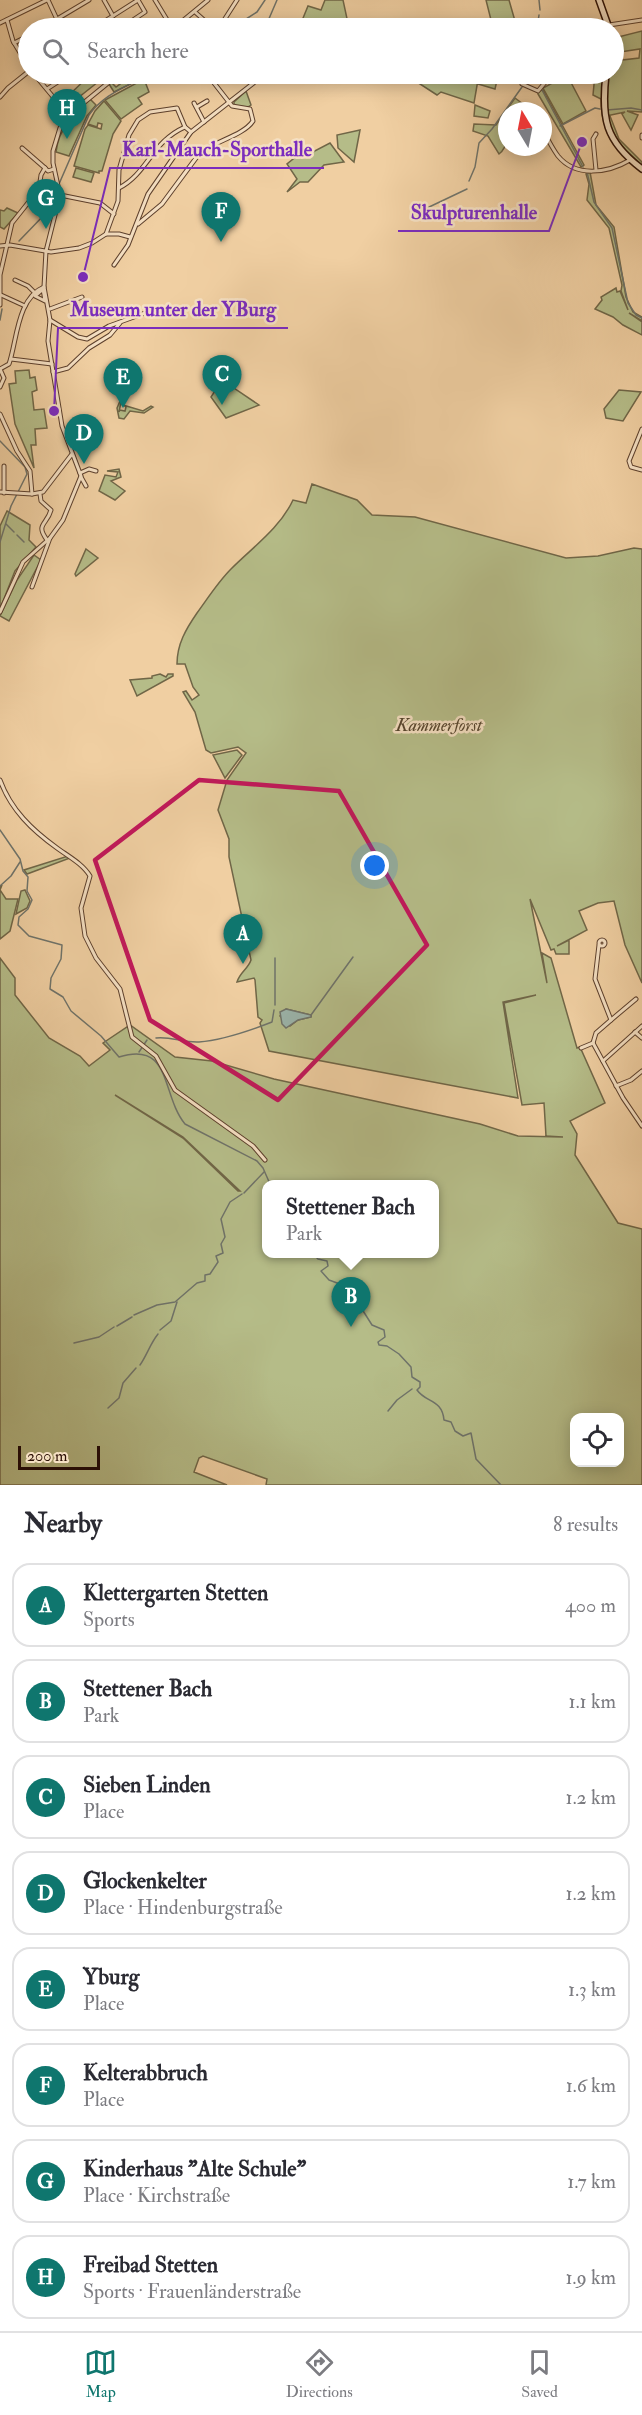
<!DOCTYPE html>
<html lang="en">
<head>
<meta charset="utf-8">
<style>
  body { margin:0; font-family:"IM FELL Double Pica",serif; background:#f7f7f7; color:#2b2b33 }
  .controls { position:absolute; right:18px; bottom:18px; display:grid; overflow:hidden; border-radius:12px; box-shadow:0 3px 15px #0003 }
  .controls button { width:54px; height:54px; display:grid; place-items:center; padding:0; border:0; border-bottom:2px solid #e1e1e2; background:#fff; color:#2b2b33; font:30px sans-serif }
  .compass { position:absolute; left:498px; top:102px; width:54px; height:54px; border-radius:50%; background:#fff; box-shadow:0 3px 15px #0003; rotate:350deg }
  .scale { position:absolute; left:18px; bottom:15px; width:82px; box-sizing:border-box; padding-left:6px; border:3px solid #2c1006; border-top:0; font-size:16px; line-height:21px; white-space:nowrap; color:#2c1006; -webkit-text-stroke:4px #f5e0c3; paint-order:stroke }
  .you { position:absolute; left:375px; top:866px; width:21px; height:21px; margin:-15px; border:4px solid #fff; border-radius:50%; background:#1a73e8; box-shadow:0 0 0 9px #1a73e833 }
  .badge { display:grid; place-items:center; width:39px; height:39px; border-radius:50%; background:#0f766e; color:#fff; font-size:20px; font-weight:700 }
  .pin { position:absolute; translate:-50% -50px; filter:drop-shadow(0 2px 3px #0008) }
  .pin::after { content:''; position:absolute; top:32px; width:21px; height:18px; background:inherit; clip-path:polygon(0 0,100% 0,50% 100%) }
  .popup { position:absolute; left:262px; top:1180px; width:177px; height:78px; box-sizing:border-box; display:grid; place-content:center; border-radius:12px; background:#fff; filter:drop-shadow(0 2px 4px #0005); font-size:20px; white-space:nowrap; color:#7c7c81 }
  .popup b { font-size:22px; color:#2b2b33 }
  .popup::after { content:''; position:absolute; left:50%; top:100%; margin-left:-12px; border:12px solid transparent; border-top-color:#fff }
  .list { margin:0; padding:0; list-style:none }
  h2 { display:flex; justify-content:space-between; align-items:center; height:78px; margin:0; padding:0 24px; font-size:26px }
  h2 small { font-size:20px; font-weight:400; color:#7c7c81 }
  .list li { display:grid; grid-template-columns:39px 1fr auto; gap:18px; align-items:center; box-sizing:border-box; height:84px; margin:0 12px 12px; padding:0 12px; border:2px solid #e1e1e2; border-radius:18px }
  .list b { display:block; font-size:22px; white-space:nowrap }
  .list p { margin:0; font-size:20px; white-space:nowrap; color:#7c7c81 }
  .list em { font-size:20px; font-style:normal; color:#7c7c81 }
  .icon { flex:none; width:33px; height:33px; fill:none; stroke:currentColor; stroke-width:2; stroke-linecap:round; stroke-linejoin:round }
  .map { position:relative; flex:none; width:642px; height:1485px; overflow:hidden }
  .search { position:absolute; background:#fff; box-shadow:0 3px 15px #0003; left:18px; right:18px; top:18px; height:66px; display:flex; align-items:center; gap:15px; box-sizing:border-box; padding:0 21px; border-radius:33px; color:#7c7c81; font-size:22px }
  .sheet { height:846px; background:#fff }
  nav { display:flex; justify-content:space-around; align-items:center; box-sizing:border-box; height:84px; border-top:2px solid #e1e1e2; background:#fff; font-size:16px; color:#7c7c81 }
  nav a { display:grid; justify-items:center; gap:3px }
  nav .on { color:#0f766e }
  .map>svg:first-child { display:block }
</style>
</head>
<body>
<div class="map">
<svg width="642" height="1485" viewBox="0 0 642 1485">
  <rect width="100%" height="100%" fill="#f0cfa2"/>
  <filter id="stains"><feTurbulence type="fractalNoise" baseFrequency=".00333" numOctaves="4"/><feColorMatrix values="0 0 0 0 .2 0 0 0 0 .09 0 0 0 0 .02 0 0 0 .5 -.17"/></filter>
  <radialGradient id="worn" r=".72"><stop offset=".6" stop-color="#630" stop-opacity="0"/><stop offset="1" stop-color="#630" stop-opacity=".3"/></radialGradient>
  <g fill="#b5bc88" stroke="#706647" stroke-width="1.5" fill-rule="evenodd">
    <polygon points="325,0 343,0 349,28 299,28 308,6 321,10"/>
    <polygon points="486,0 509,0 517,28 493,28"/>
    <path d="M642,31V112L627,111L638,115L631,130L622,114L625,112L606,116L616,147C605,133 601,117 601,99L593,95L595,74H614V61L639,58L640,49L614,53V38Z"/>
    <polygon points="91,74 98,82 74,101 69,95"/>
    <polygon points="122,74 138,74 141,79 114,92 109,84 111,82 116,87 120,84 116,79"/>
    <polygon points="389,74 479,74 474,103 441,92 437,95 414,80 394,81"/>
    <polygon points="481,74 498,76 495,89 478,84"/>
    <polygon points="567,75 586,111 563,124 543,88"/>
    <polygon points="144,79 149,92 138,98 142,104 121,119 105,100"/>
    <polygon points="543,90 584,165 581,167 538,94 538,91"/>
    <polygon points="246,91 251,105 248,107 234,106 234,102"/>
    <path d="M515,98L527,107L523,111H507C507,125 511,145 499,154L488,136L473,131L474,124L496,125Z"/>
    <path d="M90,99L96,105L87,116L69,156L56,152C59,128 73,114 90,99Z"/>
    <polygon points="104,101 121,121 113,134 102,171 99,171 99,173 74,166 85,129 88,125 101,129 102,124 98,123 97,127 88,124 95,111"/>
    <polygon points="475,105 490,111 488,118 474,116"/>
    <polygon points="610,116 619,139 642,162 642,165 616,141 607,117"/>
    <polygon points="360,130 354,162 338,148 337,135"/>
    <polygon points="330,143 344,162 324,165 308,182 300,182 287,192 297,179 287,164 303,151 311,153"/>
    <polygon points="76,168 94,173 91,182 73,177"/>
    <polygon points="590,172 596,205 614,227 626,297 633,312 642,317 642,321 629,313 642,322 642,335 623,325 613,317 595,309 602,300 601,297 616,288 617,292 620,291 628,310 621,291 622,285 609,228 587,200 589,184 586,174"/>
    <polygon points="7,208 18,213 4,229 0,227 0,210 4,211"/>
    <polygon points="29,370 30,378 35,377 37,390 32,392 34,410 44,409 47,428 35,429 36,445 31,445 34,468 15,424 9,384 16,383 15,371"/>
    <polygon points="222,380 259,405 226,418 211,397"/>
    <polygon points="619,390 641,392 623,421 606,418 604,409"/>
    <polygon points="127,399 121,402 119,412 120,410 125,411 126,407 123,405 143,411 151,406 153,407 144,413 130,411 124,419 119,418 117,408 120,401"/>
    <polygon points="119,469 121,477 111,481 125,491 115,500 99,491 105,475 116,477 118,472 107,471"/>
    <path d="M312,484L357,500L372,515L415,517L566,558L598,556L634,548L642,549V983L625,945L614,901L598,903L579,911L587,930L557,946L569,940V954H556L554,949L551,950L530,899L547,983L542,953L551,958L577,1048L580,1047L605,1103L570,1121L577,1134L575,1155L618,1223L642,1229V1485H266L267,1479L203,1456L199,1458L194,1472L227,1485H0V958L15,978V995L49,1038L80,1056L89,1066L110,1050L103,1043L130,1025L175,1057L212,1061L274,1079L480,1124L518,1136L563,1137L546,1136L544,1103L522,1105L504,1003L536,995L503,1002L518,1098L269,1051L260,1023L262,1020L258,1017L255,980L254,978L237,982C240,972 248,969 251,960L229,857V839L218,810L227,780L246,753L238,747L211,753L206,750L195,712L183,692L186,691L192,700L199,695L193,687L185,664H177C177,644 186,629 197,613C208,598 218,582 231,569C253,547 280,528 293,500L306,503ZM286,1009L311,1015V1017L298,1020L290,1026L280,1016ZM115,1095L183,1137L240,1191H238L183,1138ZM267,1184H435V1254H267ZM574,1418H620V1462H574Z"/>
    <polygon points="7,511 30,525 29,540 36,547 15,571 0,609 0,526"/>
    <polygon points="86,549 98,558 76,576 75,574"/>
    <polygon points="34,555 41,560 9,621 0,616 17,580"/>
    <polygon points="160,674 166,677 168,674 173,674 173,676 137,696 130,680 152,678 152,676"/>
    <polygon points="237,750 242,755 225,778 213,755"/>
    <polygon points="68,856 70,858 27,874 24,870"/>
    <polygon points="2,885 0,890 6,899 18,899 10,931 0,939 0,887"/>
    <polygon points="25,890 30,901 27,908 16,914 21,891"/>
  </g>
  <polygon fill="#9bb5ac" stroke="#6f736a" stroke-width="1.5" points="286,1009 311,1015 311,1017 298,1020 286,1028 282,1024 280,1012"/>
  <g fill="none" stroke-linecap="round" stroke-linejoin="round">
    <g stroke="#6f736a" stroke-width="1.5">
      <polyline points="539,0 540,10"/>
      <polyline points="232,28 257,12 265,0"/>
      <polyline points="265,28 277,0"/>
      <polyline points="537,28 539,15"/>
      <polyline points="537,74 539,82"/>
      <polyline points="193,82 206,77"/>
      <polyline points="542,90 583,167"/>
      <polyline points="607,110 631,108 642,110"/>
      <polyline points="560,126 595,108 600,109"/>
      <polyline points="587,172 594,202 612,228 628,303 636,315 642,318"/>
      <polyline points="469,181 475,167 479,143 492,129 522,87"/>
      <path d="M59,184L89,115C105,93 127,87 148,74"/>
      <polyline points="427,208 467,189"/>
      <polyline points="19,241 45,214 57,189"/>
      <polyline points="0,320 2,309"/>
      <polyline points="0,441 25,467 27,474 11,506 0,542"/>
      <polyline points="6,524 14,532"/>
      <polyline points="17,535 24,542"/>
      <path d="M0,830L20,859L23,871L28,877L27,891L32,900L28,909L19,917L18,925L29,936L62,945L61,959L51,978L50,989L63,997L71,1011L101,1036L119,1057C172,1040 161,1095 185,1124L257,1161L263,1168L270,1184"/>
      <polyline points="0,886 11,876 20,862"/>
      <polyline points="275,1005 275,958"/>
      <polyline points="311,1015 353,957"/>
      <path d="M156,1038C170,1036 184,1043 199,1042C224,1040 249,1031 272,1022L274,1010"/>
      <polyline points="139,1052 147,1040"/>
      <polyline points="244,1193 264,1172"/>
      <path d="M313,1254L318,1259L327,1261L328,1266L321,1271L329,1280L348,1287L372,1325L384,1330L385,1337L378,1342L379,1345L387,1346L399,1354L411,1367L412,1377L420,1382V1387L417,1390C426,1403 442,1399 444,1420L451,1422L455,1431L463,1436L471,1433L476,1459L501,1485"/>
      <polyline points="134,1315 157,1305 175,1302 197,1283 205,1281 205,1275 210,1274 218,1262 216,1256 223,1253 221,1244 225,1237 221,1219 230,1202 242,1194"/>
      <polyline points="117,1326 132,1317"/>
      <polyline points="160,1330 171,1321 177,1302"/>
      <polyline points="74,1343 99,1337 114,1327"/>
      <path d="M140,1365C147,1355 150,1344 158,1334"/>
      <polyline points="108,1408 119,1398 123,1383 136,1368"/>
      <polyline points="388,1411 397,1400 412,1389"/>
    </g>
    <defs>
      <g id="street">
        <polyline points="48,0 61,28"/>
        <polyline points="104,0 113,16"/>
        <polyline points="155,0 172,28"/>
        <polyline points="195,12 213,28"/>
        <polyline points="7,20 13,41 28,66"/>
        <polyline points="0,23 47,0"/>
        <polyline points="609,25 642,20"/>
        <polyline points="42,28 89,0"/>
        <polyline points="94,28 138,0"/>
        <polyline points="121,28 145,12 138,0"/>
        <polyline points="174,28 208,0"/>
        <polyline points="219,28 237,0"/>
        <polyline points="14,43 28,36"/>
        <polyline points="34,74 54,98 61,116"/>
        <polyline points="522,84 538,91 552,74"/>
        <polyline points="47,89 70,74"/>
        <polyline points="0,97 8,88 28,72"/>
        <polyline points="194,103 204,122"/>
        <polyline points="197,107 207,101"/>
        <path d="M543,131C548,139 552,148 558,156C576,178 608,173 630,160"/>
        <polyline points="596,134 593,139 596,170"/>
        <polyline points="642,135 642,138"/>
        <polyline points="22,148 45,168"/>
        <polyline points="45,168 48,171 54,169"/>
        <path d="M119,188C148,173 151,142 185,127"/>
        <polyline points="60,195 100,203 114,214"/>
        <path d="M138,224L162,204L199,154C214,141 243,136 253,121L250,109L232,106L207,74"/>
        <polyline points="106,234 118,201 119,170 129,135 138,120 150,112 177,108 185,127 191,132"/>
        <polyline points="0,246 10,245 51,252 79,248 92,243 106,234 119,234 130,237"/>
        <polyline points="114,265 128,245 148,194 191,132 265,74"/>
        <polyline points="15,280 28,286 35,293"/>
        <polygon points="43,289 45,301 35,296"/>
        <polyline points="1,295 25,306"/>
        <polyline points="0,305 0,275 12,223 39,189 41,175 45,168"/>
        <polyline points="50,309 82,297"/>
        <polyline points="50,320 78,337 87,339 109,326 145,313"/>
        <polyline points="11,359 52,364"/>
        <path d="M0,369L9,364C17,341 17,298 44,287"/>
        <polyline points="0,369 4,378 0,387"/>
        <polyline points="53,372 68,368 89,348 110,335 120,323"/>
        <polyline points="0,414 17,451 30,471 32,494"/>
        <polyline points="642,429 629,461 631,467 642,470"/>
        <polyline points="4,466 4,493"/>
        <polyline points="80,473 89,469 96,471"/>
        <polyline points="81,477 86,486"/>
        <polyline points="0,492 32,494 43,492 72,454"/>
        <path d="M40,494L41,501L51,510C47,525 35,524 47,540"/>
        <polyline points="32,587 50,538"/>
        <polyline points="0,612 23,562 50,538 63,520 81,476 62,426 48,341 50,320 44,287 46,251 60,195 53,163 53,151 60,128 70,114 119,74"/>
        <path d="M0,780C11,810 32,830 57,848C68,856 83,864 90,876L81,908L85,936L96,958L120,989L132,1037L156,1056L175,1090L253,1146L265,1160"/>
        <circle cx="602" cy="943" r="3"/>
        <polyline points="611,1020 636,999"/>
        <polyline points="635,1032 642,1038"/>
        <polyline points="593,1043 596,1033 611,1020 595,979 599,945"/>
        <polyline points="593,1043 623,1098 642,1126"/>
        <polyline points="581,1048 593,1043"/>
        <polyline points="603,1061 642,1026"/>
        <polyline points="616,1086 631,1080 642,1071"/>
      </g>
      <g id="secondary">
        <polyline points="599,0 609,28"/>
        <path d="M606,74C601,118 605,141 642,169"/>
      </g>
    </defs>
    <use href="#street" stroke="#5d402d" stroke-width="5"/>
    <use href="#secondary" stroke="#2c1006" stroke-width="8"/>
    <use href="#street" stroke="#f5e0c3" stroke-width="3"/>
    <use href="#secondary" stroke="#f5e0c3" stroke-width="5"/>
  </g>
  <path fill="none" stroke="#c2185b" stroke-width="4.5" stroke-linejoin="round" d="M199,780L339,791L427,945L278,1100L150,1020L95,860Z"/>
  <g text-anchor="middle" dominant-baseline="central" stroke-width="5" stroke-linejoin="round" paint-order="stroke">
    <g font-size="18" font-style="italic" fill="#55442d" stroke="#f5e0c3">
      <text x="439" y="725">Kammerforst</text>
    </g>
  </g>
  <path fill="none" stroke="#7b2cbf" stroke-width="2" d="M83 277L110 168H324M582 142L549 231H398M54 411L58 328H288"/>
  <g fill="#7b2cbf" stroke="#f5e0c3" stroke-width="2">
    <circle cx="83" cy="277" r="6"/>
    <circle cx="582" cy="142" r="6"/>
    <circle cx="54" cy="411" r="6"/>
  </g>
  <g font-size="20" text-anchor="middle" font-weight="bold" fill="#7b2cbf" stroke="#f5e0c3" stroke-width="5" stroke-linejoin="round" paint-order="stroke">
    <text x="217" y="156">Karl-Mauch-Sporthalle</text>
    <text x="474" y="219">Skulpturenhalle</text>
    <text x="173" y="316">Museum unter der YBurg</text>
  </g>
  <rect width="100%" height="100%" filter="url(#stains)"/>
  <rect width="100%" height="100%" fill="url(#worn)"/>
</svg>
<div class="controls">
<button><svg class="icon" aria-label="locate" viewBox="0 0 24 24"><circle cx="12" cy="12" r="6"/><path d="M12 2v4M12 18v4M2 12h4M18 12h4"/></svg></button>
</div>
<svg class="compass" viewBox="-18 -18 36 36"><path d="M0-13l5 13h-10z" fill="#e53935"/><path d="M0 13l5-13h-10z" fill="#7c7c81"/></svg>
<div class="scale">200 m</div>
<div class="you"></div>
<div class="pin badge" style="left:243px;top:964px">A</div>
<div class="pin badge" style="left:351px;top:1327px">B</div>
<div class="popup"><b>Stettener Bach</b>Park</div>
<div class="pin badge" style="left:222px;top:405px">C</div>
<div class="pin badge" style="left:84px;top:464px">D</div>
<div class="pin badge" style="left:123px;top:408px">E</div>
<div class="pin badge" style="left:221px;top:242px">F</div>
<div class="pin badge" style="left:46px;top:229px">G</div>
<div class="pin badge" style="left:67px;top:139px">H</div>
<div class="search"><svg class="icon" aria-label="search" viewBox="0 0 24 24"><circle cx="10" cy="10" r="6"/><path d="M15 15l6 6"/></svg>Search here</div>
</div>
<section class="sheet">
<h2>Nearby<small>8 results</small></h2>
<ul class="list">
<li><span class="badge">A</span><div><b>Klettergarten Stetten</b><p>Sports</p></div><em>400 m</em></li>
<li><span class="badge">B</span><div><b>Stettener Bach</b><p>Park</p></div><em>1.1 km</em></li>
<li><span class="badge">C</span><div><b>Sieben Linden</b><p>Place</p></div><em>1.2 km</em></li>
<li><span class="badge">D</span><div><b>Glockenkelter</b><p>Place · Hindenburgstraße</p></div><em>1.2 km</em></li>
<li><span class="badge">E</span><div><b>Yburg</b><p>Place</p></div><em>1.3 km</em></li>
<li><span class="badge">F</span><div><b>Kelterabbruch</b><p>Place</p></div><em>1.6 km</em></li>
<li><span class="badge">G</span><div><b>Kinderhaus &quot;Alte Schule&quot;</b><p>Place · Kirchstraße</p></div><em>1.7 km</em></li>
<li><span class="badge">H</span><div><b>Freibad Stetten</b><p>Sports · Frauenländerstraße</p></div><em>1.9 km</em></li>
</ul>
</section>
<nav>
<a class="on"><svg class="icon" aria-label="map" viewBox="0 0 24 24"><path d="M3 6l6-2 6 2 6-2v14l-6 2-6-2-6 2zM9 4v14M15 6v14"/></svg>Map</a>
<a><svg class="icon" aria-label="directions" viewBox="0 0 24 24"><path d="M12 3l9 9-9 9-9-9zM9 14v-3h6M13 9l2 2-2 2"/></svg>Directions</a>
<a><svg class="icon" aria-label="saved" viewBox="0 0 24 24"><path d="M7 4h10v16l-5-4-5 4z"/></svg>Saved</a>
</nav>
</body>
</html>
